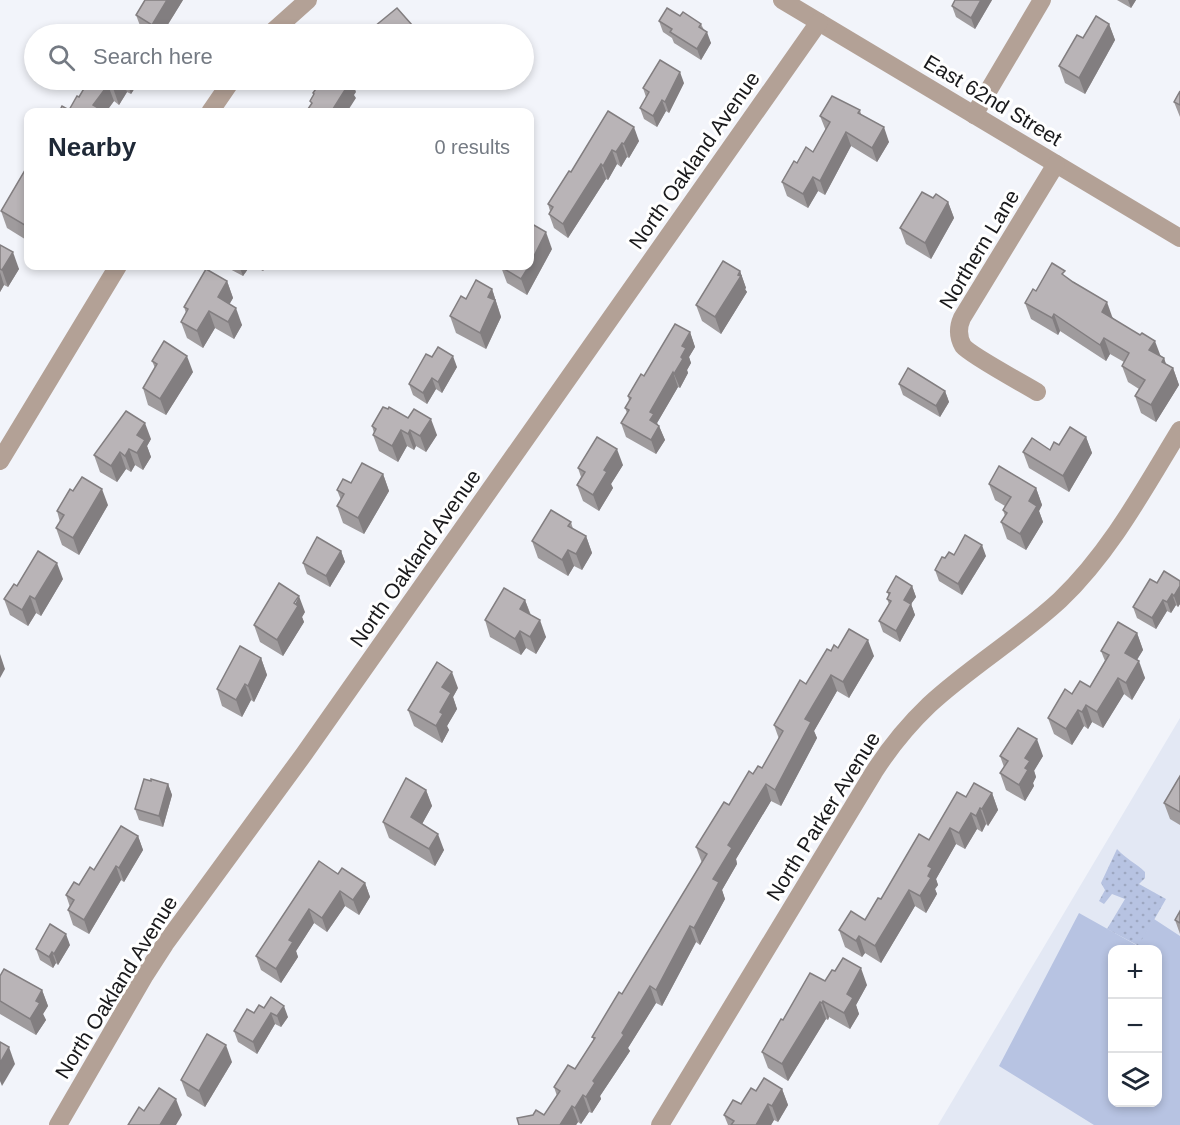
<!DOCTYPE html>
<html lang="en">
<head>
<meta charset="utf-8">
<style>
  body { margin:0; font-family:Helvetica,sans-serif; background:#f6f6f7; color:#1f2937 }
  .controls { position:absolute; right:18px; bottom:18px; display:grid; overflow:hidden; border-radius:12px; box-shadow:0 3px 9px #0003 }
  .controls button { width:54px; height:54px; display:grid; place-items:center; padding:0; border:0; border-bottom:2px solid #e0e1e3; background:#fff; color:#1f2937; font:30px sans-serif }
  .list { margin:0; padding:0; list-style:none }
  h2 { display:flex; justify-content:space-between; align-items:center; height:78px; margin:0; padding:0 24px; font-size:26px }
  h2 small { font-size:20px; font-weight:400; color:#747a83 }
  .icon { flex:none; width:33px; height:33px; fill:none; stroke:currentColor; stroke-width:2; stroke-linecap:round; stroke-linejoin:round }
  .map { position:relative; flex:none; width:1180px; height:1125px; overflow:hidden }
  .search { position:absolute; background:#fff; box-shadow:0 3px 9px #0003; left:24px; top:24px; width:510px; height:66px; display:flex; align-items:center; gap:15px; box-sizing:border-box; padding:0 21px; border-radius:33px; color:#747a83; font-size:22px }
  .panel { position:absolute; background:#fff; box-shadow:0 3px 9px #0003; left:24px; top:108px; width:510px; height:162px; border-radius:12px }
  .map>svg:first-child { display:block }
</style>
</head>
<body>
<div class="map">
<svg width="1180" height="1125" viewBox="0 0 1180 1125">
  <defs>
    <pattern id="green-dots" width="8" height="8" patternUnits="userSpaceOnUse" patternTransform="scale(1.5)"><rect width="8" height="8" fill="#b7c3e2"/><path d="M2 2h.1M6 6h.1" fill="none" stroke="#9da7c1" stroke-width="1.8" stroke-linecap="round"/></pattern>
  </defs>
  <rect width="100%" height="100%" fill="#f2f4fa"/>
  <path fill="#e3e8f4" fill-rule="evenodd" d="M1180,718V1125H938ZM1112,950H1158V1102H1112Z"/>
  <path fill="url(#green-dots)" d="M1117,849C1126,859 1136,863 1145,872V878L1139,884L1166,899L1139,946L1107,929L1125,899L1112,894L1104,904L1099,901L1105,890L1101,883Z"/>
  <path fill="#b7c3e2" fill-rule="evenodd" d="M1079,913L1138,946L1154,919L1180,936V1125H1094L999,1066ZM1112,950H1158V1102H1112Z"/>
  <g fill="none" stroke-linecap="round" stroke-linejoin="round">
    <g stroke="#b3a196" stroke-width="18">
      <polyline points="782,0 1180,238"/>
      <polyline points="270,34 308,0"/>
      <polyline points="210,112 232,80"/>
      <polyline points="974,115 1042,0"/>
      <path d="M1037,392C1024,384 970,355 963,346C958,337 958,327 962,318L1056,164"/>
      <polyline points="0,461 118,266"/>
      <polyline points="58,1125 145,975 165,944 304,754 819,22"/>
      <path d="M660,1125L874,772C890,747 908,725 929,705C970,667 1019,638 1060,600C1111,551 1144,489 1180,430"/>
    </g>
  </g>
  <g fill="#9f9b9d">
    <polygon points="183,0 162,34 147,34 142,31 136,15"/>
    <polygon points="992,0 975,29 956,17 952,6"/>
    <polygon points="1117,0 1136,0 1131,8"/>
    <polygon points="680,16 701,24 704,30 711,43 701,60 674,43 672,38 663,32 659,21"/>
    <polygon points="1109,24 1115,40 1085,94 1065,83 1059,66 1083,38"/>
    <polygon points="89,80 140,80 131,94 127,92 119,105 114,101 106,112 59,112 69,110 79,97"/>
    <polygon points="684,83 669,113 666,111 657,127 644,119 640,108 646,97 643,88"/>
    <polygon points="1180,91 1180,117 1174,102"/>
    <polygon points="860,110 861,114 889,142 877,162 851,146 825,195 818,191 808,208 787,196 782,182 797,163 813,152 826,131 820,116"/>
    <polygon points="608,111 639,141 629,158 627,157 621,167 617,164 608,180 606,179 568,238 554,228 549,214 550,211 548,204 571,172"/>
    <polygon points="28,165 28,241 7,228 1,211"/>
    <polygon points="933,198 948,202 954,218 931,259 906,244 900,228"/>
    <polygon points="0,245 19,269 8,287 4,285 0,292"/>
    <polygon points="552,249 527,295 507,283 501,267"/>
    <polygon points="253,266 266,266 263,271"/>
    <polygon points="226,267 226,266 250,266 243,276"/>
    <polygon points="740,271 746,288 745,289 747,292 721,334 702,321 696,305"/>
    <polygon points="1067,278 1113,318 1164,358 1166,364 1173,368 1179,385 1156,422 1141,413 1135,396 1139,389 1128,382 1122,366 1124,362 1110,354 1106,361 1060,331 1058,335 1031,319 1025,303 1036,291"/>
    <polygon points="227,281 233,298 229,304 242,325 234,339 215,328 203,348 187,338 181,322 186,313 184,307"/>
    <polygon points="492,289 501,317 486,349 456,333 450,316 466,299"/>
    <polygon points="690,332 695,347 689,357 691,363 687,370 688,373 680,388 678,387 657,423 659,426 665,440 656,454 626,437 621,423 627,413 625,408 629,401 628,396 644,376"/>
    <polygon points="432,357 457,367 442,393 436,389 427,404 413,395 409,384"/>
    <polygon points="152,361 193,372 166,415 148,405 143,388 155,368"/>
    <polygon points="899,384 945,391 949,402 940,417 903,395"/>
    <polygon points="383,407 437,435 426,452 416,446 414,450 407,446 398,462 379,451 373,435 374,433 372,426"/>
    <polygon points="1086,437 1092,453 1069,492 1029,468 1023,452 1050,450 1059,445"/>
    <polygon points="151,439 147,446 151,457 143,470 135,465 131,472 126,469 117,482 100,472 94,455"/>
    <polygon points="623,465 611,484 613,488 599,511 583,501 577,485 581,477 578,468"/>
    <polygon points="383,474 389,491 364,534 343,523 337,506 341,500 337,490 351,483"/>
    <polygon points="989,484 1036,488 1042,505 1039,511 1043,522 1026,550 1007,539 1001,522 1005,516 1003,510 1005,506 995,500"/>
    <polygon points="108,505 79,555 62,545 56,528 60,522 57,511"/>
    <polygon points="571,522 573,529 586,536 592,553 582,570 574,566 568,576 538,558 532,541"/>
    <polygon points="341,551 345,562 330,587 307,574 303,563"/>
    <polygon points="954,555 986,556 962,595 939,581 935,570 945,558"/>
    <polygon points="63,579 41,616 36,613 28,626 10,615 4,599"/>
    <polygon points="1180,581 1180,604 1178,607 1176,605 1171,613 1167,611 1156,629 1137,618 1133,607 1157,583"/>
    <polygon points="912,586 916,597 911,604 915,615 900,642 883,632 879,621 889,604 887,599 889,596 887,592"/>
    <polygon points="525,600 531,615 546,637 536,654 526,648 521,655 490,637 485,620"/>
    <polygon points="305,612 302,617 304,622 283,656 260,642 254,625"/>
    <polygon points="1137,633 1143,650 1137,660 1145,678 1132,700 1124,694 1103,728 1092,722 1088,729 1084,726 1072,745 1054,734 1048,718 1072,694 1090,687 1105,661 1101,651"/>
    <polygon points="838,648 874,656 849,698 837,691 814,731 817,738 781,806 771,801 736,859 737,864 722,890 725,899 700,945 696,942 662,1006 656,1003 628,1048 630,1051 600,1096 601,1099 592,1113 589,1112 581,1124 578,1122 576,1125 519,1125 544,1115 557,1096 554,1087 575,1069 594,1040 592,1037 622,994 702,863 696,847 753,774 762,768 779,739 774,725 831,651"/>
    <polygon points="261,658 267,675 254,702 251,700 242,717 222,706 217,689"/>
    <polygon points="458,688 453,697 457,709 447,726 449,730 442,743 414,726 408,710"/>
    <polygon points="1000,756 1043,756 1034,770 1036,777 1033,783 1034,786 1025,801 1006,790 1000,773 1004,767"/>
    <polygon points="1180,776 1180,825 1170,819 1164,803"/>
    <polygon points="168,784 172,795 163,827 139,820 135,809"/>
    <polygon points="426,790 432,806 422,824 444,850 435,866 389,838 383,822"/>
    <polygon points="992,793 998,810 988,826 986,824 982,832 977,829 965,849 956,844 936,879 938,885 935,889 937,894 926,913 915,906 881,963 865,953 862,957 845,947 839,930 865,920 929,840"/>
    <polygon points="138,836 143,850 124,882 121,880 89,934 73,925 68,910 70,907 66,895 79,885 94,870"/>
    <polygon points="338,874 365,883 370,897 359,915 345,906 327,932 314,923 296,951 298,957 281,983 261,970 256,956"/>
    <polygon points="1180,911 1180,934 1175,920"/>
    <polygon points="70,945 58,965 56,963 53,968 40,960 36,949"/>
    <polygon points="0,976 42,990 48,1006 43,1014 46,1020 36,1035 0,1014"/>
    <polygon points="825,981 867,985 856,1005 859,1014 850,1029 829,1017 828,1020 826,1019 788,1081 768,1068 762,1052 783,1020"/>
    <polygon points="264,1008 288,1017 281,1027 275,1024 257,1054 238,1042 234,1031 254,1013"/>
    <polygon points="232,1062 205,1107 187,1096 181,1080"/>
    <polygon points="782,1089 788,1105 778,1122 774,1120 771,1125 728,1125 724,1115 741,1104 756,1091"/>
  </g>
  <g fill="#827e80">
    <polygon points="167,0 183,0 162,34 156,34 152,25"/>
    <polygon points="981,0 992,0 975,29 971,18"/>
    <polygon points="1128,0 1136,0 1131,8"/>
    <polygon points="1109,24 1115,40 1085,94 1079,78"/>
    <polygon points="707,32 711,43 701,60 697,49"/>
    <polygon points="680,72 684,83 669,113 665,102"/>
    <polygon points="118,80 122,80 127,92 119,105 113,88"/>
    <polygon points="126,80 140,80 131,94"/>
    <polygon points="348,80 352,80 356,92 354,95 356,98 347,112 335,112 333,109"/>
    <polygon points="108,85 114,101 106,112 96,112 93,105"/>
    <polygon points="662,100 666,111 657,127 653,116"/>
    <polygon points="634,127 639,141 629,158 624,144"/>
    <polygon points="884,127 889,142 877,162 872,148"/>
    <polygon points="846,132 851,146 825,195 820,181"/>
    <polygon points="622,143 627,157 621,167 616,152"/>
    <polygon points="612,150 617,164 608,180 603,166"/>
    <polygon points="601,164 606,179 568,238 563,224"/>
    <polygon points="813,177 818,191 808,208 803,194"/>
    <polygon points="948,202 954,218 931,259 925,243"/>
    <polygon points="546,232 552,249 527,295 521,279"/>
    <polygon points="13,252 19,269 8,287 2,270"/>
    <polygon points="239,266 250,266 243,276"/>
    <polygon points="261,266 266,266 263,271"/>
    <polygon points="740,271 746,288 745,289 747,292 721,334 715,317"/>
    <polygon points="0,272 4,285 0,292"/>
    <polygon points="227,281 233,298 224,314 218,297"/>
    <polygon points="492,289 501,317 486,349 480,333 488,297"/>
    <polygon points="1107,302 1113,319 1102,312"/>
    <polygon points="236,308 242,325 234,339 228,322"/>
    <polygon points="209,311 215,328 203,348 197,331"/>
    <polygon points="1054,314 1060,331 1058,335 1052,318"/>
    <polygon points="690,332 695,347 689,357 691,363 687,370 688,373 680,388 674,374 681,357 682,346"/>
    <polygon points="1104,338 1110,354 1106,361 1100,345"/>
    <polygon points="1155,341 1161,357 1149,350"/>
    <polygon points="187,356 193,372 166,415 160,399"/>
    <polygon points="453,356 457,367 442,393 438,382"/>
    <polygon points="1164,358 1169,374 1173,368 1179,385 1156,422 1151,405 1162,362"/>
    <polygon points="673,372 678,387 657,423 659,427 659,426 665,440 656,454 651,440 650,412"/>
    <polygon points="432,378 436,389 427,404 423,393"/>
    <polygon points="945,391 949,402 940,417 936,406"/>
    <polygon points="431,419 437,435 426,452 420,436"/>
    <polygon points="145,423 151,439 147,446 151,457 143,470 137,453 137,435"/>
    <polygon points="401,430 407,446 398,462 392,446"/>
    <polygon points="410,430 416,446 414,450 408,434"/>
    <polygon points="1086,437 1092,453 1069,492 1063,476"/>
    <polygon points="129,449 135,465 131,472 125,456"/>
    <polygon points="617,449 623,465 611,484 613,488 599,511 593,495 604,470"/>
    <polygon points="120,452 126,469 117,482 111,466"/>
    <polygon points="383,474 389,491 364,534 358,518"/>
    <polygon points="1036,488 1042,505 1039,511 1043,522 1026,550 1020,534 1029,501"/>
    <polygon points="102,489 108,505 79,555 73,538"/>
    <polygon points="586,536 592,553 582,570 576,554"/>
    <polygon points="982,545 986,556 962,595 958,584"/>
    <polygon points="568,550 574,566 568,576 562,560"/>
    <polygon points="341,551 345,562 330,587 326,576"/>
    <polygon points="57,563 63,579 41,616 35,599"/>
    <polygon points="912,586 916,597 911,604 915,615 900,642 896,631 904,600"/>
    <polygon points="1180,586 1180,604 1178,607 1174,596"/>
    <polygon points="1172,594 1176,605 1171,613 1167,602"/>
    <polygon points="30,596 36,613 28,626 22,610"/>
    <polygon points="299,596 305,612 302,617 304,622 283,656 277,640"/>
    <polygon points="525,600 531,617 520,609"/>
    <polygon points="1163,600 1167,611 1156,629 1152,618"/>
    <polygon points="540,620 546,637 536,654 530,637"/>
    <polygon points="520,631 526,648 521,655 515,639"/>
    <polygon points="1137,633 1143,650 1131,669 1125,653"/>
    <polygon points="868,640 874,656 849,698 843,682"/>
    <polygon points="0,654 5,669 0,678"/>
    <polygon points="261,658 267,675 254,702 248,686"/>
    <polygon points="1139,661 1145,678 1132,700 1126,683"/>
    <polygon points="452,672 458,688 453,697 457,709 447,726 449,730 442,743 436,726 440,712 442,687"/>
    <polygon points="831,675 837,691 814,731 817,738 781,806 775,790 805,719"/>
    <polygon points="1118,678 1124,694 1103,728 1097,712"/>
    <polygon points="245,684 251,700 242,717 236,700"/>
    <polygon points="1086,705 1092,722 1088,729 1082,712"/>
    <polygon points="1078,710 1084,726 1072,745 1066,729"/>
    <polygon points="1037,739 1043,756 1034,771 1036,777 1033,783 1034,786 1025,801 1019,785 1025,768 1025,758"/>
    <polygon points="168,784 172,795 163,827 159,816"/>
    <polygon points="766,784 771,801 736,859 737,864 722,890 725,899 700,945 694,928 713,879 728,845"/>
    <polygon points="426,790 432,806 417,833 411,817"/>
    <polygon points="992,793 998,810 988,826 982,809"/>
    <polygon points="980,808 986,824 982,832 976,816"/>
    <polygon points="971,813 977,829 965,849 959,833"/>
    <polygon points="950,828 956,844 936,879 938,885 935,889 937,894 926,913 920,896 928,876 928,866"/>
    <polygon points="438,834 444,850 435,866 429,849"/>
    <polygon points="138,836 143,850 124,882 119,868"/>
    <polygon points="116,866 121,880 89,934 84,920"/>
    <polygon points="365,883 370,897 359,915 353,900"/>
    <polygon points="909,890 915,906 881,963 875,946"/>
    <polygon points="340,891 345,906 327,932 322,918"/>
    <polygon points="309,909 314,923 296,951 298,957 281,983 276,969 289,940"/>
    <polygon points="690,926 696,942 662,1006 656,990"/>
    <polygon points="66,934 70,945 58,965 54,954"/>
    <polygon points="859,936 865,953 862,957 856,941"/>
    <polygon points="52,952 56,963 53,968 49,957"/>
    <polygon points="861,968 867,985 856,1005 859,1014 850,1029 844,1013 847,994"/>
    <polygon points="650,986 656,1003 628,1048 630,1051 600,1096 601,1099 592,1113 586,1097 593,1081"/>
    <polygon points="42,990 48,1006 43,1014 46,1020 36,1035 30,1019 36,1001"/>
    <polygon points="823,1001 829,1017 828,1020 822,1003"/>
    <polygon points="820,1002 826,1019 788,1081 782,1064"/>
    <polygon points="284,1006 288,1017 281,1027 277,1016"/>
    <polygon points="271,1013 275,1024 257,1054 253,1042"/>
    <polygon points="226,1045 232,1062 205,1107 199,1091"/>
    <polygon points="9,1047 15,1064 2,1086 0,1081 0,1063"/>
    <polygon points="782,1089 788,1105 778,1122 772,1106"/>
    <polygon points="583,1095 589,1112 581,1124 575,1108"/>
    <polygon points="176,1099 182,1115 176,1125 160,1125"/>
    <polygon points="768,1104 774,1120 771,1125 756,1125"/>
    <polygon points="572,1106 578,1122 576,1125 560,1125"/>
  </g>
  <g fill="#b9b4b7" stroke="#827e80" stroke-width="1.5">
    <polygon points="145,0 167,0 152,25 136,15"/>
    <polygon points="955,0 981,0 971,18 952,6"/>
    <polygon points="397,8 420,34 369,34 371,33 369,31"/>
    <polygon points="667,8 680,16 683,12 701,24 699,27 707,32 697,49 670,32 672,29 659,21"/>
    <polygon points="1096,16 1109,24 1079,78 1059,66 1077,35 1083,38"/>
    <polygon points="115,26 129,34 110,34"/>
    <polygon points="660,60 680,72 665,102 662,100 653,116 640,108 649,92 643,88"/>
    <polygon points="89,80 118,80 113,88 108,85 93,105 100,109 98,112 59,112 62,106 69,110 77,96 79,97"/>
    <polygon points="322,80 348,80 347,81 350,82 333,109 339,112 306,112 312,103 310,101 314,94 313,93"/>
    <polygon points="1180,91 1180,105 1174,102"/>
    <polygon points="832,96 860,110 858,113 884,127 872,148 846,132 820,181 813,177 803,194 782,182 794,161 797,163 806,147 813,152 830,122 820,116"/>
    <polygon points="608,111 634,127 624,144 622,143 616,152 612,150 603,166 601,164 563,224 549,214 553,207 548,204 569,171 571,172"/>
    <polygon points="28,165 28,227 1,211"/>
    <polygon points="922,192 933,198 936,194 948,202 925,243 900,228"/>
    <polygon points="532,224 546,232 530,264 530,228"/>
    <polygon points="0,245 13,252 2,270 0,269"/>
    <polygon points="723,261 740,271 738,275 741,276 715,317 696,305"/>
    <polygon points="1052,263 1065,271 1062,274 1073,282 1107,302 1102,312 1140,335 1142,333 1155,341 1149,350 1164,358 1162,362 1173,368 1151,405 1135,396 1145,380 1122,366 1129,353 1104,338 1100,345 1054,314 1052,318 1025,303 1033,289 1036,291"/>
    <polygon points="502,266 529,266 521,279 501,267"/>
    <polygon points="206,269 227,281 218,297 236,308 228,322 209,311 197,331 181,322 188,309 184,307"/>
    <polygon points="476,280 492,289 488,297 495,300 480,333 450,316 461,296 466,299"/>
    <polygon points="675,324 690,332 682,346 686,348 681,357 683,359 674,374 673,372 650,412 654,414 650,420 659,426 651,440 621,423 629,410 625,408 631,398 628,396 641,374 644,376"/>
    <polygon points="164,341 187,356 160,399 143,388 157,364 152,361"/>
    <polygon points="438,347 453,356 438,382 432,378 423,393 409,384 426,354 432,357"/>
    <polygon points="908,368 945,391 936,406 899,384"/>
    <polygon points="383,407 388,409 389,407 408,418 414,409 431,419 420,436 410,430 408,434 401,430 392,446 373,435 376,429 372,426"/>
    <polygon points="126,411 145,423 137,435 145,440 137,453 129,449 125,456 120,452 111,466 94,455"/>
    <polygon points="1070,427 1086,437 1063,476 1023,452 1032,438 1050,450 1054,442 1059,445"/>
    <polygon points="597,437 617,449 604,470 607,472 593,495 577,485 585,472 578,468"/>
    <polygon points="362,463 383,474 358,518 337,506 344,494 337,490 343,479 351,483"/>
    <polygon points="999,466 1036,488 1029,501 1037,506 1020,534 1001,522 1007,513 1003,510 1011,497 989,484"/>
    <polygon points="82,477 102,489 73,538 56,528 64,515 57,511 70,489 73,491"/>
    <polygon points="551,510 571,522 568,526 586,536 576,554 568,550 562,560 532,541"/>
    <polygon points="965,535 982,545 958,584 935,570 942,557 945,558 949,552 954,555"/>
    <polygon points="317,537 341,551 326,576 303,563"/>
    <polygon points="38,551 57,563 35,599 30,596 22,610 4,599 14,584 17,586"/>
    <polygon points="1164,571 1180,581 1180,586 1174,596 1172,594 1167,602 1163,600 1152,618 1133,607 1150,579 1157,583"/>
    <polygon points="896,576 912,586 904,600 911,604 896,631 879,621 891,601 887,599 890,593 887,592"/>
    <polygon points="279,583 299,596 294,603 298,606 277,640 254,625"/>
    <polygon points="504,588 525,600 520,609 540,620 530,637 520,631 515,639 485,620"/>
    <polygon points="1118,622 1137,633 1125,653 1139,661 1126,683 1118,678 1097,712 1086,705 1082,712 1078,710 1066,729 1048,718 1065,689 1072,694 1080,681 1090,687 1109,655 1101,651"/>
    <polygon points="849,629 868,640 843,682 831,675 805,719 811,722 775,790 766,784 728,845 732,848 713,879 719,882 694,928 690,926 656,990 650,986 622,1033 624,1035 593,1081 595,1083 586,1097 583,1095 575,1108 572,1106 560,1125 519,1125 517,1118 533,1115 536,1110 544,1115 560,1091 554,1087 568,1065 575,1069 595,1038 592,1037 619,992 622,994 707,854 696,847 724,802 729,805 749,771 753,774 758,766 762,768 783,731 774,725 800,680 806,684 827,649 831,651 834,645 838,648"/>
    <polygon points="240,646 261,658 248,686 245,684 236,700 217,689"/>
    <polygon points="437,662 452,672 442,687 451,693 440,712 443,714 436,726 408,710"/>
    <polygon points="1018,728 1037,739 1025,758 1030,761 1025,768 1028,770 1019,785 1000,773 1008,761 1000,756"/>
    <polygon points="1180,776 1180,812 1164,803"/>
    <polygon points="406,778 426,790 411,817 438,834 429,849 383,822"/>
    <polygon points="144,779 151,781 151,779 168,784 159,816 135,809"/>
    <polygon points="974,783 992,793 982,809 980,808 976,816 971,813 959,833 950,828 928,866 932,868 928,876 931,878 920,896 909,890 875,946 859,936 856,941 839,930 851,911 865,920 878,898 881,899 919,834 929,840 957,792 966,797"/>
    <polygon points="121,826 138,836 119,868 116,866 84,920 68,910 74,900 66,895 74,882 79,885 90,867 94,870"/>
    <polygon points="319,861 338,874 342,868 365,883 353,900 340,891 322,918 309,909 289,940 293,942 276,969 256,956"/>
    <polygon points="1180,911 1180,923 1175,920"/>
    <polygon points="50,924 66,934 54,954 52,952 49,957 36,949"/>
    <polygon points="843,958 861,968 847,994 853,998 844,1013 823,1001 822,1003 820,1002 782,1064 762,1052 781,1019 783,1020 810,973 825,981 832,970 835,971"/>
    <polygon points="4,969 42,990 36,1001 40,1003 30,1019 0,1001 0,976"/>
    <polygon points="271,997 284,1006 277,1016 271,1013 253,1042 234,1031 247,1009 254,1013 259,1005 264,1008"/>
    <polygon points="207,1034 226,1045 199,1091 181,1080"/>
    <polygon points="0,1042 9,1047 0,1063"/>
    <polygon points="764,1078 782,1089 772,1106 768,1104 756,1125 731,1125 734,1121 724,1115 733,1100 741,1104 751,1088 756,1091"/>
    <polygon points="159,1088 176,1099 160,1125 128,1125 139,1107 144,1111"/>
  </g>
  <g text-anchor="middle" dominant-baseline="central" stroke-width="6" stroke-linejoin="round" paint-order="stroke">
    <g font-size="21" fill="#19191b" stroke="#fff">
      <text transform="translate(993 100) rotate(31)">East 62nd Street</text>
      <text transform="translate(694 160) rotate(-55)">North Oakland Avenue</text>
      <text transform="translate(979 249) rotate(-59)">Northern Lane</text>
      <text transform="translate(415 558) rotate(-55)">North Oakland Avenue</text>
      <text transform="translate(823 816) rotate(-58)">North Parker Avenue</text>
      <text transform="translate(116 987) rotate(-58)">North Oakland Avenue</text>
    </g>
  </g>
</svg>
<div class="controls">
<button>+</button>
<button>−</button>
<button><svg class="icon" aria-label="layers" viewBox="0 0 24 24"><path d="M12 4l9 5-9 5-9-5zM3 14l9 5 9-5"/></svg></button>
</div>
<div class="search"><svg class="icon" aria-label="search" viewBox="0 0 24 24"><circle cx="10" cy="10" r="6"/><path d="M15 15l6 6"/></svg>Search here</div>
<section class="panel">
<h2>Nearby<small>0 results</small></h2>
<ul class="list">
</ul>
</section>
</div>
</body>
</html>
